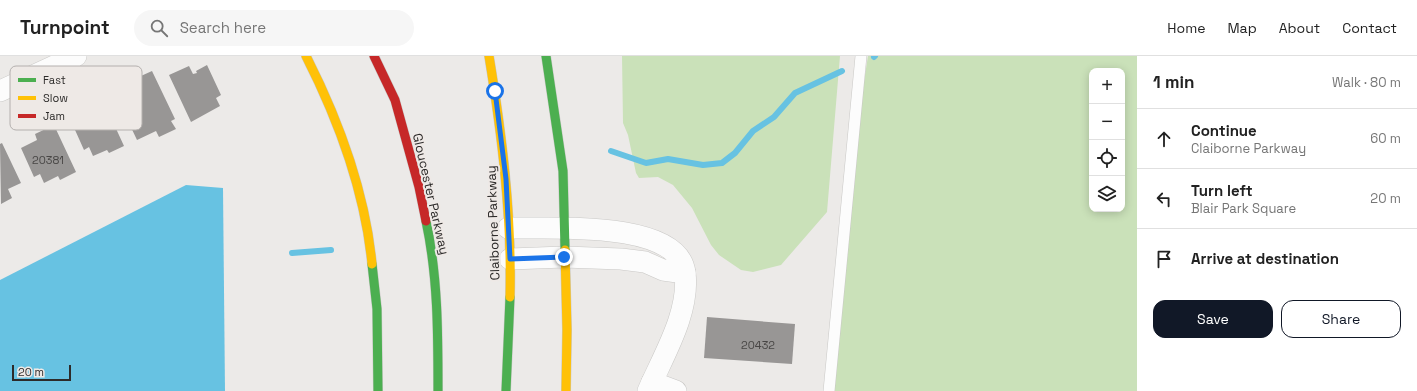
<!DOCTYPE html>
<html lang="en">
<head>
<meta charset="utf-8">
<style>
  body { margin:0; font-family:"Space Grotesk",sans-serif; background:#f6f6f6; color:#222 }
  .controls { position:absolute; right:12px; top:12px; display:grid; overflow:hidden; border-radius:8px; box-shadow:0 2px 10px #0003 }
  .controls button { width:36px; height:36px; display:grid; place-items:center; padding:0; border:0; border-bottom:1px solid #e0e0e0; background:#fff; color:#222; font:20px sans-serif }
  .scale { position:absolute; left:12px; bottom:10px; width:59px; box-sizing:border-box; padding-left:4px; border:2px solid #2d2b2a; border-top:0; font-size:11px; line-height:14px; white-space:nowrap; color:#2d2b2a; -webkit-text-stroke:3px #eee9e6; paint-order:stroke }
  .stop { position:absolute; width:12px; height:12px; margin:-9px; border:3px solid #1a73e8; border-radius:50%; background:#fff }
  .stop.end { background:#1a73e8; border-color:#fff; box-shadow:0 1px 4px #0008 }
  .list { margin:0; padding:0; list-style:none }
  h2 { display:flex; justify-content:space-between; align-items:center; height:52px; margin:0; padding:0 16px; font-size:17px }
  h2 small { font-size:13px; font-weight:400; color:#767676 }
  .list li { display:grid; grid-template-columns:26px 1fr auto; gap:12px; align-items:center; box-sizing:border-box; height:60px; padding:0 16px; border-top:1px solid #e0e0e0 }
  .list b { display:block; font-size:15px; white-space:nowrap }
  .list p { margin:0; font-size:13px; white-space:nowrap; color:#767676 }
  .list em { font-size:13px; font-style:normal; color:#767676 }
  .actions { display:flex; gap:8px; padding:12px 16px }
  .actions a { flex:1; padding:9px 0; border:1px solid #111827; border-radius:12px; text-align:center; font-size:14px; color:#111827 }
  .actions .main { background:#111827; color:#fff }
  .icon { flex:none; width:22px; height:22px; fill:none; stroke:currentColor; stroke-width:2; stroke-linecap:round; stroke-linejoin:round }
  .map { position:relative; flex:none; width:1137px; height:335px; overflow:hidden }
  header { display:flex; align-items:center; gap:24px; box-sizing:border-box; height:56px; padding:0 20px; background:#fff; border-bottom:1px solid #e0e0e0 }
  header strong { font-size:19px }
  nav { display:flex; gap:22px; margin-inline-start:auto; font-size:14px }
  .search { width:280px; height:36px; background:#f6f6f6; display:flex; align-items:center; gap:10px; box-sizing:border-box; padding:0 14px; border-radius:22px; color:#767676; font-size:15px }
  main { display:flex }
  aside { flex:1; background:#fff }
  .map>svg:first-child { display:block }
</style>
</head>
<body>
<header>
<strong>Turnpoint</strong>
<div class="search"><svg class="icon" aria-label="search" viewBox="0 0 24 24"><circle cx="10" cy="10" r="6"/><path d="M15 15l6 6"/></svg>Search here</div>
<nav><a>Home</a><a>Map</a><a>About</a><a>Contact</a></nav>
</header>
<main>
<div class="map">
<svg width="1137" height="335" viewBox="0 0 1137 335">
  <rect width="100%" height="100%" fill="#eceae8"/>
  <g fill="#cae1b9" fill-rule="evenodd">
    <polygon points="622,0 840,0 827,156 781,209 753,216 741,214 719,199 711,189 692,152 673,129 658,121 639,122 636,117 628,79 623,67"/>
    <path d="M868,0H1137V335H834L862,38ZM1092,15H1122V153H1092Z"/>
  </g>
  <polygon fill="#67c2e2" points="186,129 223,132 225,335 0,335 0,224"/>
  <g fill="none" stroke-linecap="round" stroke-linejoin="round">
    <g stroke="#67c2e2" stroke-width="6">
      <polyline points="874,1 875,0"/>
      <polyline points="611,95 646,107 668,103 703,109 722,107 735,97 753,75 774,61 795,37 842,15"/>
      <polyline points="292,197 331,194"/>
    </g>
  </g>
  <g fill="#989695">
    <polygon points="207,9 221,39 216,42 220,50 191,66 169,19 189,10 193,18 197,17 196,15"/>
    <polygon points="152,15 175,63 171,65 176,73 159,81 156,75 137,84 119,46 132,40 135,44 140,41 132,24"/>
    <polygon points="101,40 124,90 109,97 107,94 93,100 89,91 84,94 71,65 87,58 83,49"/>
    <polygon points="54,69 76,116 60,124 58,120 44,127 40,118 34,121 21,92 37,84 35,78"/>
    <polygon points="2,87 21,127 8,133 12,142 1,148 0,88"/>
    <polygon points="707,261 795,268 792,308 704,302"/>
  </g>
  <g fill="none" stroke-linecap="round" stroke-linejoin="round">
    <defs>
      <polyline id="lane" points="829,335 861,0"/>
      <g id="street">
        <polyline points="0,35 76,0"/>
        <path d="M508,172C548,173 679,163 685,217C690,257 663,300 648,335"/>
        <polyline points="510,203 564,201 621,203 645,206 663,214 685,217"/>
        <polyline points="652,326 676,335"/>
      </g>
      <g id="fast">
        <polyline points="546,0 563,115 565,194"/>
        <path d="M426,165C438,221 438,277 438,335"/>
        <polyline points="372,208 377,253 378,335"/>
        <polyline points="506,335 510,241"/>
      </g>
      <g id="slow">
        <path d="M306,0C339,65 365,135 372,208"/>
        <path d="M489,0C502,79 512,160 510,241"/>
        <polyline points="565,194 567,274 566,335"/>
      </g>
      <polyline id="jam" points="374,0 395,44 419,131 426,165"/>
    </defs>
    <use href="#lane" stroke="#c9c8c6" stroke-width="12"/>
    <use href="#street" stroke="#c9c8c6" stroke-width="22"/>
    <use href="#fast" stroke="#c9c8c6" stroke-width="10"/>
    <use href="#slow" stroke="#c9c8c6" stroke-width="10"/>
    <use href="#jam" stroke="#c9c8c6" stroke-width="10"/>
    <use href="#lane" stroke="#fcfcfc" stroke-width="11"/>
    <use href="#street" stroke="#fcfcfc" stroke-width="21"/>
    <use href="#fast" stroke="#4caf50" stroke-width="9"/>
    <use href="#slow" stroke="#ffc107" stroke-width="9"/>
    <use href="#jam" stroke="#c62828" stroke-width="9"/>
  </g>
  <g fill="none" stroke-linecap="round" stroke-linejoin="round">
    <polyline stroke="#1a73e8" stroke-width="5" points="495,35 506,123 510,203 564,201"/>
  </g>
  <g text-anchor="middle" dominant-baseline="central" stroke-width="4" stroke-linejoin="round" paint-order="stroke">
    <g font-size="11" fill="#484645">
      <text x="48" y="104">20381</text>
      <text x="758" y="289">20432</text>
    </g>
    <g font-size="13" fill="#2d2b2a" stroke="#eee9e6">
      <text transform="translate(431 138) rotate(77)">Gloucester Parkway</text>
      <text transform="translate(493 167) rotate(-92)">Claiborne Parkway</text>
    </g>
  </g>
  <rect x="10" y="10" width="132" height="64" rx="6" fill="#eee9e6" stroke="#b4b0ae" stroke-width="1"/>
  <rect x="18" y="22" width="18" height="4" fill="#4caf50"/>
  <rect x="18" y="40" width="18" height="4" fill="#ffc107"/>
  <rect x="18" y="58" width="18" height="4" fill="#c62828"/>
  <g font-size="11" fill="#2d2b2a">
    <text x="43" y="28">Fast</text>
    <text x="43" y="46">Slow</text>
    <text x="43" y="64">Jam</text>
  </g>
</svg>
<div class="controls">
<button>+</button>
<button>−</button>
<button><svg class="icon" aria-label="locate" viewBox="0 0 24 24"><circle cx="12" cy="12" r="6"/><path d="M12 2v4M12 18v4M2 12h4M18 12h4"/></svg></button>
<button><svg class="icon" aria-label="layers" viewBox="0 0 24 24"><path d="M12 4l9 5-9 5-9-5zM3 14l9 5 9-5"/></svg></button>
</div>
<div class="scale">20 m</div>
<div class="stop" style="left:495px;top:35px"></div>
<div class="stop end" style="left:564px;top:201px"></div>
</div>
<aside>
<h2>1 min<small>Walk · 80 m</small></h2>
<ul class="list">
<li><svg class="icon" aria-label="ahead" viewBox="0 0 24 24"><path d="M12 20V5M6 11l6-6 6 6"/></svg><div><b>Continue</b><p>Claiborne Parkway</p></div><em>60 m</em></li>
<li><svg class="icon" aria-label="left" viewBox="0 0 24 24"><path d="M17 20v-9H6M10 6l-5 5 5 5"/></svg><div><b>Turn left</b><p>Blair Park Square</p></div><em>20 m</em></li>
<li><svg class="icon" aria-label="arrive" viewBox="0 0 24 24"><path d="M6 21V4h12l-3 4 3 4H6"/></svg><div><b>Arrive at destination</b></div></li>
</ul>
<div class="actions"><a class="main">Save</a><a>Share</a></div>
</aside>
</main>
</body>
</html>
